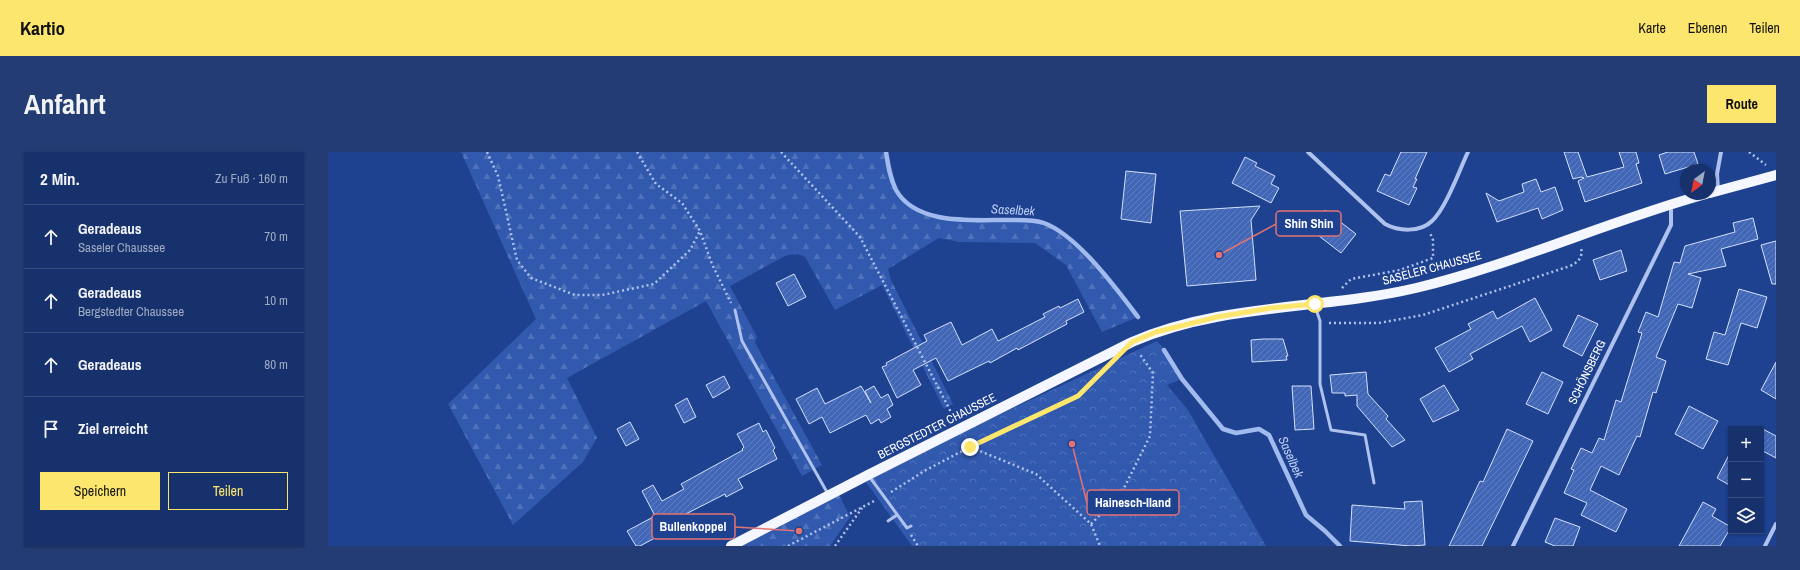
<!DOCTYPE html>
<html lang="de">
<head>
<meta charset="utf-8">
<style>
  body { margin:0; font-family:"Archivo Narrow",sans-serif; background:#233d74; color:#f1f3f6 }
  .controls { position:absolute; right:12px; bottom:12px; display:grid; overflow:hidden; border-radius:0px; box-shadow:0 1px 3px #0004 }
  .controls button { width:36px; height:36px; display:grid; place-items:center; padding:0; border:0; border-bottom:1px solid #354c7f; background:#16316c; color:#f1f3f6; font:20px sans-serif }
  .compass { position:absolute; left:1352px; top:12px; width:36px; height:36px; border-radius:50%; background:#16316c; box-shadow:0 1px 3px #0004; rotate:212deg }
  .stop { position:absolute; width:12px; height:12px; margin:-9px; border:3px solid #fce66d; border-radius:50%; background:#fff }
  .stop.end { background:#fce66d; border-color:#fff; box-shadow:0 1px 4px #0008 }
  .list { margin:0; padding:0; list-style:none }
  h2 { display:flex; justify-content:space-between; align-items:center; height:52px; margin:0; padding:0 16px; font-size:17px }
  h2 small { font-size:13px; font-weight:400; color:#9ea9c2 }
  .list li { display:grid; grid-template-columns:26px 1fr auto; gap:12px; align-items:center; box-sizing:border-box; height:64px; padding:0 16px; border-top:1px solid #354c7f }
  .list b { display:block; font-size:15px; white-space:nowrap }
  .list p { margin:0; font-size:13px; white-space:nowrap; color:#9ea9c2 }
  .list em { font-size:13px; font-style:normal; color:#9ea9c2 }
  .actions { display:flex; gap:8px; padding:12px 16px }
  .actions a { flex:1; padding:9px 0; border:1px solid #fce66d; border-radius:0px; text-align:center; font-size:14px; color:#fce66d }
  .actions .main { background:#fce66d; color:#111 }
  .icon { flex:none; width:22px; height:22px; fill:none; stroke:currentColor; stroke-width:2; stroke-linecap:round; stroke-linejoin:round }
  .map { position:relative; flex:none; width:1448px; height:394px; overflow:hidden; border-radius:0px }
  header { display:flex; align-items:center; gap:24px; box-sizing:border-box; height:56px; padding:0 20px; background:#fce66d; color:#111 }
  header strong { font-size:19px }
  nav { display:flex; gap:22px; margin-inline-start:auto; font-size:14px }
  .intro { display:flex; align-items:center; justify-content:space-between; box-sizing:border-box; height:96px; padding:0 24px }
  h1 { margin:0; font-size:28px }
  .button { padding:10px 18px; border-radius:0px; background:#fce66d; color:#111; font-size:14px; font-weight:700 }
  main { display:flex; gap:24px; padding:0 24px }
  aside { flex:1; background:#16316c; border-radius:0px; box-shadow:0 1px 3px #0004 }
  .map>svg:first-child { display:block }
</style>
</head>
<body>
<header>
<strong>Kartio</strong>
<nav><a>Karte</a><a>Ebenen</a><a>Teilen</a></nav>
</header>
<div class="intro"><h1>Anfahrt</h1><a class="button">Route</a></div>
<main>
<aside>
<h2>2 Min.<small>Zu Fuß · 160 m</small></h2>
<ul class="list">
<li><svg class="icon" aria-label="ahead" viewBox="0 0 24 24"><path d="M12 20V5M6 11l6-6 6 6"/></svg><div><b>Geradeaus</b><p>Saseler Chaussee</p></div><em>70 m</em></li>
<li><svg class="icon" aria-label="ahead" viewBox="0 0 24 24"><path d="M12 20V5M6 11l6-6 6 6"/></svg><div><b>Geradeaus</b><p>Bergstedter Chaussee</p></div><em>10 m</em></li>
<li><svg class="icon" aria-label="ahead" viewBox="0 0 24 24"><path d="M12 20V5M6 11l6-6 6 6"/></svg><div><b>Geradeaus</b></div><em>80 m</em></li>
<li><svg class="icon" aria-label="arrive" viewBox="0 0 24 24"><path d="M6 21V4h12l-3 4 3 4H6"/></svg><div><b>Ziel erreicht</b></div></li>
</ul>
<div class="actions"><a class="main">Speichern</a><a>Teilen</a></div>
</aside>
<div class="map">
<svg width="1448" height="394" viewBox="0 0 1448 394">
  <defs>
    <pattern id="forest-firs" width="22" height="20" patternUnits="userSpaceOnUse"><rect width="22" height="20" fill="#3159ae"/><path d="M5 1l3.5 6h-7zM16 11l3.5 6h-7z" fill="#5072ba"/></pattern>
    <pattern id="park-crowns" width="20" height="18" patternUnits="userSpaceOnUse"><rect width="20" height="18" fill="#3159ae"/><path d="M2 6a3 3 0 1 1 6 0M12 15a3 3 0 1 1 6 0" fill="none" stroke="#5072ba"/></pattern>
    <pattern id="building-hatch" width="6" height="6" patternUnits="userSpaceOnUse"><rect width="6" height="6" fill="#4267b6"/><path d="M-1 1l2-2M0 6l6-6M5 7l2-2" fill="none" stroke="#5e7ec1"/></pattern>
  </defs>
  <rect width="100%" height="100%" fill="#1e4190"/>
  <g fill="url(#forest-firs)">
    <path d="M133,0H558C560,13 562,26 568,38C588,73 643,68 677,68C689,68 705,67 716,71C749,83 788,138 810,165L774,180L738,113L707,91L631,90L611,86L560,117L563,128L625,252L616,257L554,133L507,158L477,105C470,101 465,102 457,104L402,134L429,185L427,190L431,198L494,313L474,324L378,149L239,226L269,286L255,310L185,373L120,252L208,167Z"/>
    <polygon points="509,339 522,365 502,394 403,394"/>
  </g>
  <polygon fill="url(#park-crowns)" points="829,189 842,205 854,227 839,233 860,258 938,394 584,394 535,326"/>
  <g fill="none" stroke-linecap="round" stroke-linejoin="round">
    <g stroke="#a1bbef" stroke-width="4.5">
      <path d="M558,0C560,13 562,26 568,38C588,73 643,68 677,68C689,68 705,67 716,71C749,83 789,137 810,165"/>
      <polyline points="836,198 854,227 895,277 908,281 931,277 941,283 978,363 997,379 1012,394"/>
    </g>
  </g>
  <g fill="url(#building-hatch)" stroke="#d3e0fa">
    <polygon points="1073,0 1099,0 1087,27 1089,27 1085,35 1089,36 1081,53 1049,39 1057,22 1062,24"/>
    <polygon points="1236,0 1250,0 1259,25 1296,15 1291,0 1308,0 1311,11 1308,12 1314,31 1257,50 1250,29 1256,26 1253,25 1245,27"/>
    <polygon points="1340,0 1366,0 1370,12 1337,22 1331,3"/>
    <polygon points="917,5 929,11 927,14 947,24 943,32 951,36 943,51 904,31"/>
    <polygon points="798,19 828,22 823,71 793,67"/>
    <polygon points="1208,27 1213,40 1227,35 1235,58 1214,67 1210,56 1169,70 1158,41 1171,49 1196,40 1194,32"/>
    <polygon points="932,54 923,68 928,128 859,134 852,59"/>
    <polygon points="997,58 1028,82 1013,101 982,77"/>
    <polygon points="1425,66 1430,87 1393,97 1398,114 1360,122 1373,126 1364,156 1350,152 1328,205 1338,209 1328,241 1325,240 1312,285 1309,284 1291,323 1273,314 1262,338 1299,357 1288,380 1253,363 1259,351 1236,341 1246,318 1243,317 1253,296 1264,301 1271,286 1276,288 1288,248 1293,250 1314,181 1310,180 1318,160 1330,165 1346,110 1352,111 1357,94 1407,80 1405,71"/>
    <polygon points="1448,89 1448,132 1444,132 1433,93"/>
    <polygon points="1293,98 1299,119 1272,128 1265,108"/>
    <polygon points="466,122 478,145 460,154 448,131"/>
    <polygon points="1411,137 1439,145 1429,176 1413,171 1400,213 1378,207 1386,180 1397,183"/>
    <polygon points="1207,146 1224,178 1202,190 1194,174 1142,202 1145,207 1121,220 1107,196 1143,177 1140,172 1165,159 1169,167"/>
    <polygon points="750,147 756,160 738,169 739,172 690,198 689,196 662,211 661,209 620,229 608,206 585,218 593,233 569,246 554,215 559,213 558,211 599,189 596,183 623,170 634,193 664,177 670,189 717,165 715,162 731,154 732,156"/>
    <polygon points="1250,163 1270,172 1254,204 1235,194"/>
    <polygon points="935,187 955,187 960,204 958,204 959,208 924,210 923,188"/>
    <polygon points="1448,210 1448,247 1433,238"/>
    <polygon points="1038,220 1040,242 1060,264 1058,267 1077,288 1064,295 1029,254 1029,243 1017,244 1017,241 1004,241 1002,223"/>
    <polygon points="1214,220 1235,230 1220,262 1198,252"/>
    <polygon points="396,224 402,236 385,246 378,233"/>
    <polygon points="1116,233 1131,258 1105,270 1092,247"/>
    <polygon points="533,234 543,251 537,239 546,234 553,246 560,242 565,253 559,257 563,265 553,271 551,267 543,272 538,263 502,281 494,265 481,272 468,247 489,236 497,252"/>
    <polygon points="964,234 983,234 986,277 967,278"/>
    <polygon points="359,246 368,265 356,271 347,253"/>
    <polygon points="1361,254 1390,269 1375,297 1347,282"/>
    <polygon points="302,270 311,287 298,294 289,277"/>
    <polygon points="431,271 435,280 438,278 447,296 445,298 449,307 410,327 415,336 398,345 397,342 350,366 353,372 312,394 308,394 299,379 327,364 314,339 325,333 334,349 356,337 353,332 415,298 414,297 416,295 409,282"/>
    <polygon points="1433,276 1448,284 1448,306 1433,298"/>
    <polygon points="1179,277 1205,289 1154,394 1121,394 1152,329 1155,330"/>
    <polygon points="1403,299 1403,334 1389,326"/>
    <polygon points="1094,349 1097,393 1083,394 1022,389 1024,353 1077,357 1076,350"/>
    <polygon points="1375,350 1388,357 1384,364 1403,375 1392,394 1351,394"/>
    <polygon points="1227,366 1252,375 1245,394 1227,394 1217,390"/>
  </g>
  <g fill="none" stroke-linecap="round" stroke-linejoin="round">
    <g stroke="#aec2ed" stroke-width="2.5" stroke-dasharray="2 3" stroke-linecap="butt">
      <polyline points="159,0 170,24 189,108 203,126 247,143 274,143 326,132 362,98 372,79"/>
      <polyline points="309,0 328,32 354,51 372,79 384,112 403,151"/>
      <polyline points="453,0 532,85 626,266"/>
      <polyline points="1421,0 1438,13"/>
      <polyline points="1014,136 1023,127 1072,118 1105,106 1105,88 1102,81"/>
      <path d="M1001,171H1051L1095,163L1242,114C1251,110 1255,105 1253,95"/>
      <polyline points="638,287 642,295 708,322 763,372 772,394"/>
      <polyline points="563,340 598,318 642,295 750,244 773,221"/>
      <polyline points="763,372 793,342 822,284 825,221 811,201"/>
      <polyline points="583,383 590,394"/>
      <polyline points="460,394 548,348"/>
      <polyline points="507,394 534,356"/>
    </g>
    <g stroke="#aec2ed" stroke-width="3">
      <polyline points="987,154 992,169 992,232 1003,278 1037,283 1046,331"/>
      <polyline points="407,158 414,189 500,342"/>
      <polyline points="541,324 579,376 583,374"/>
      <polyline points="560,369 569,363"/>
    </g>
    <g stroke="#aec2ed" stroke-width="4">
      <path d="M980,0L1057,72C1070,79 1092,81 1104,69C1118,56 1131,19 1140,0"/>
      <polyline points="1390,38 1389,22 1393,0"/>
      <polyline points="1185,394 1343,73 1343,53"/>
      <polyline points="1437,394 1448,372"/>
    </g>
    <g stroke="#f4f7ff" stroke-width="10">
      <polyline points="1382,41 1448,23"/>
      <path d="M403,394L540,323L804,190C894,151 994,158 1088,136C1187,112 1280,69 1378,42"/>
    </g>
  </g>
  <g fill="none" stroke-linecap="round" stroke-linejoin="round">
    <polyline stroke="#fce66d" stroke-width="5" points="642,295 750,244 804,190 828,180 889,165 943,156 987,152"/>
  </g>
  <g text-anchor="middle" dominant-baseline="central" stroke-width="3" stroke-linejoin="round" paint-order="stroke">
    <g font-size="12" fill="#fff" stroke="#1e4190">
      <text transform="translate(1104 116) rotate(-15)">SASELER CHAUSSEE</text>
      <text transform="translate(1259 220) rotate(-64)">SCHÖNSBERG</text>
      <text transform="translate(609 274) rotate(-27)">BERGSTEDTER CHAUSSEE</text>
    </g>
    <g font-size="13" font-style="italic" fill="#bacdf4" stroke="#1e4190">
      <text transform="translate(685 58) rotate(3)">Saselbek</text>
      <text transform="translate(963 305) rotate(66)">Saselbek</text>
    </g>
  </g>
  <path fill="none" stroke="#e47373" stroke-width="1.5" d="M891 103L948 72M744 292L759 351M471 379L407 375"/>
  <g fill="#e47373" stroke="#1e4190" stroke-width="1.5">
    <circle cx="891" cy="103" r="4"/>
    <circle cx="744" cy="292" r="4"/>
    <circle cx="471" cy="379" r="4"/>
  </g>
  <g fill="#1e4190" stroke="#e47373" stroke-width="1.5">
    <rect x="948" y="59" width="65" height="25" rx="4"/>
    <rect x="759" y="338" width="92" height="25" rx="4"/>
    <rect x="324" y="362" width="83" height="25" rx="4"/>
  </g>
  <g font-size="13" text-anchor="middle" font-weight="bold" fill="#fff">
    <text x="981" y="76">Shin Shin</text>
    <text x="805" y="355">Hainesch-Iland</text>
    <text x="365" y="379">Bullenkoppel</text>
  </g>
</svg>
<div class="controls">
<button>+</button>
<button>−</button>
<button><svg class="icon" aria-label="layers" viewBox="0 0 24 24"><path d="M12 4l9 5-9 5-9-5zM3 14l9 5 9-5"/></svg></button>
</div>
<svg class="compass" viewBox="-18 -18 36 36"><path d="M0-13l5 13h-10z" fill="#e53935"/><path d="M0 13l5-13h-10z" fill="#9ea9c2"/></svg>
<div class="stop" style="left:987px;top:152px"></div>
<div class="stop end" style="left:642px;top:295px"></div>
</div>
</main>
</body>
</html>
